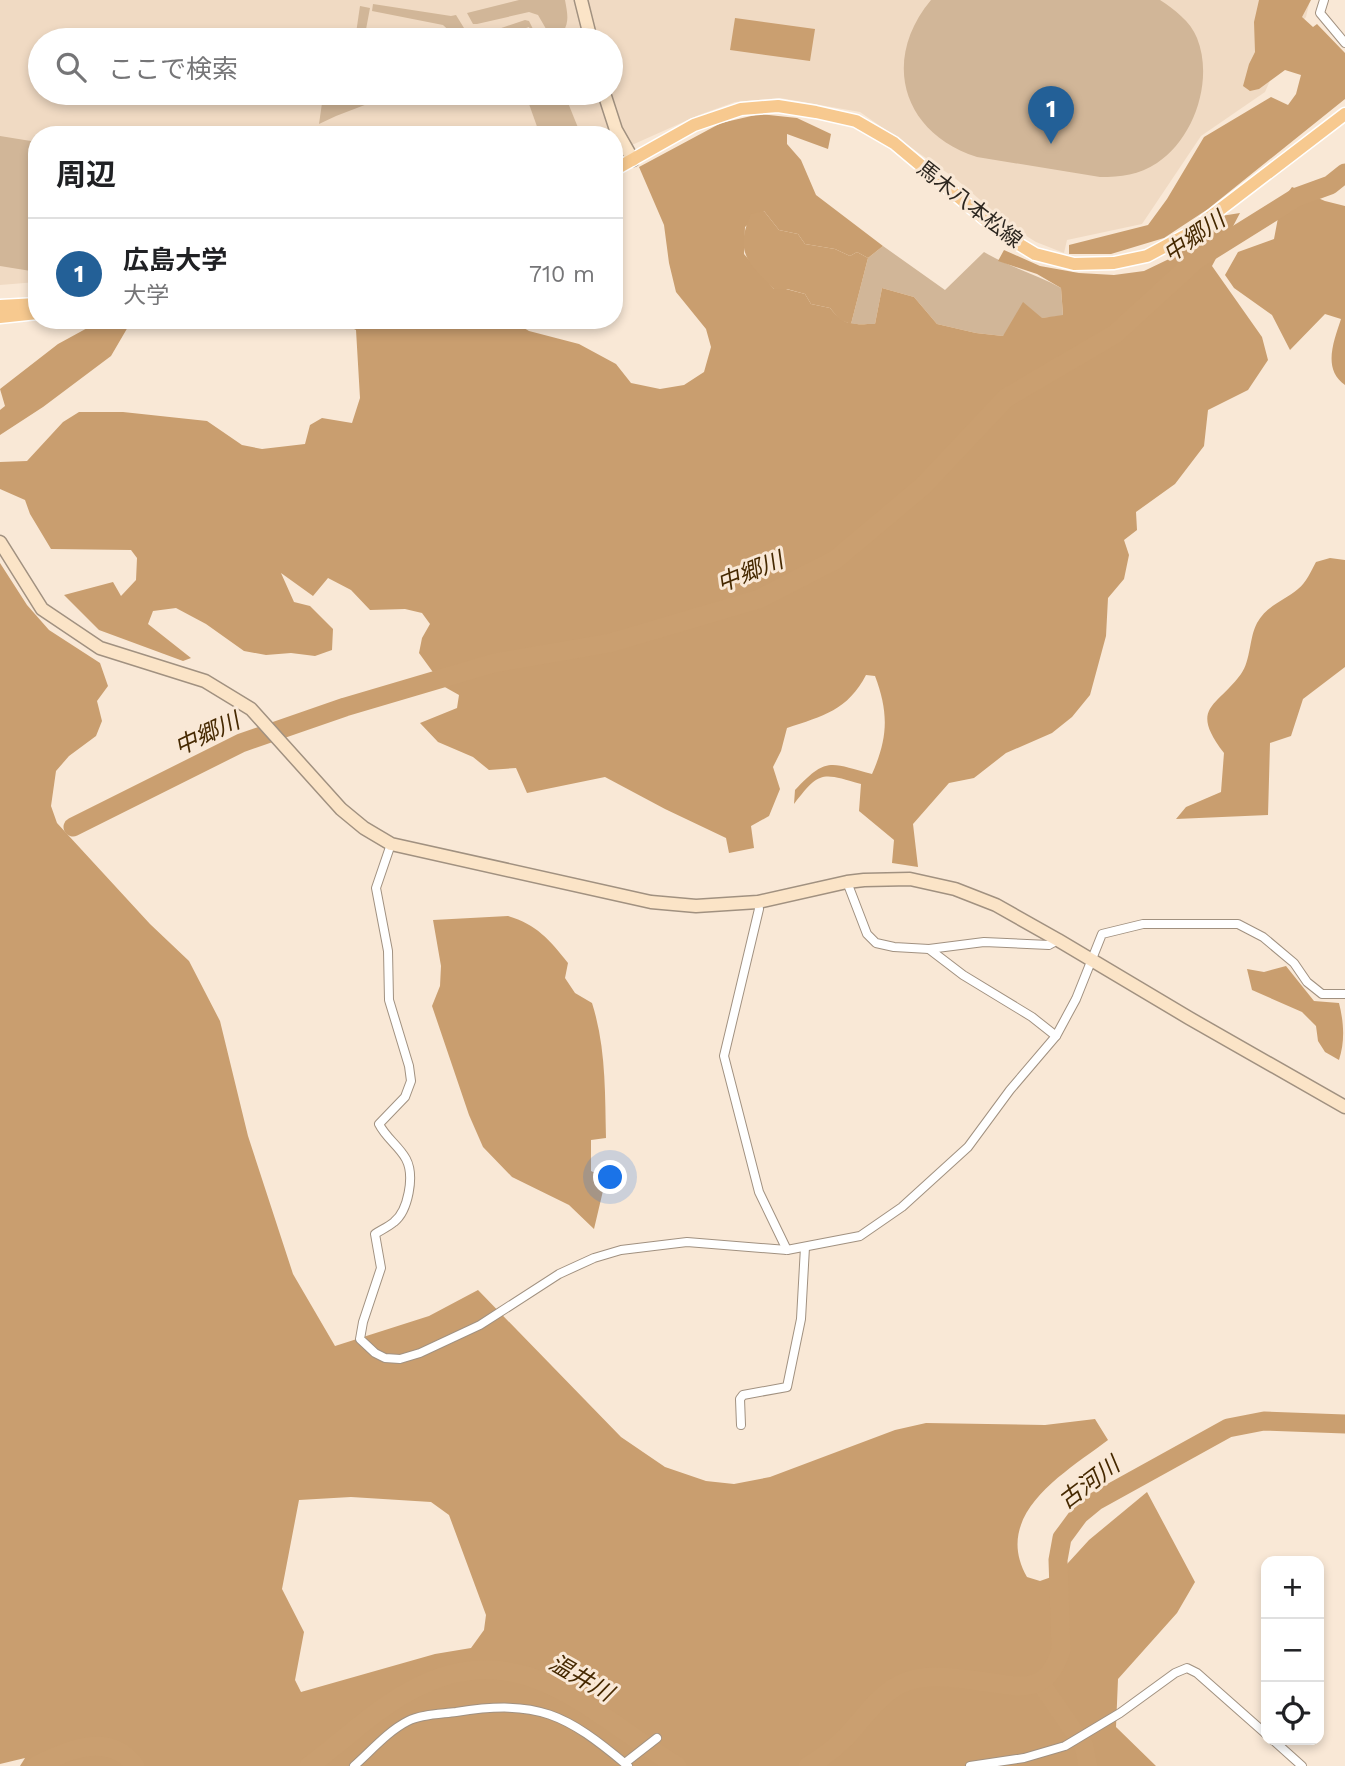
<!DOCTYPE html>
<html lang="ja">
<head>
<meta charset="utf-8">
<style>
  body { margin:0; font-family:"Work Sans","Noto Sans JP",sans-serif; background:#f6f6f6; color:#202124 }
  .controls { position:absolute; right:21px; bottom:21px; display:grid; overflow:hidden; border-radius:14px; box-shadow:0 4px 10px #0003 }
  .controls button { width:63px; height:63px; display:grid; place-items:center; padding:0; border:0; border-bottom:2px solid #e0e0e0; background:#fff; color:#202124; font:35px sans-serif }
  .you { position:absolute; left:611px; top:1178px; width:24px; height:24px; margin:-18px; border:5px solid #fff; border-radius:50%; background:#1a73e8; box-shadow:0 0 0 10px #1a73e833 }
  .badge { display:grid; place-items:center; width:46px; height:46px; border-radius:50%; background:#236097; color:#fff; font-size:23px; font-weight:700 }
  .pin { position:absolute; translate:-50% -58px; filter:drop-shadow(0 2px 4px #0008) }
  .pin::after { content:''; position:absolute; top:37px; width:24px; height:21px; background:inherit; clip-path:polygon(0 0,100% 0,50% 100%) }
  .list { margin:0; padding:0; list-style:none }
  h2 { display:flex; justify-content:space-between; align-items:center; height:91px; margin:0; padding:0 28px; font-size:30px }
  h2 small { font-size:23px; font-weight:400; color:#757577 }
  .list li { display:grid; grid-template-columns:46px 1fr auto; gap:21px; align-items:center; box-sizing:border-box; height:112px; padding:0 28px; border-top:2px solid #e0e0e0 }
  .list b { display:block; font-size:26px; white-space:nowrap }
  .list p { margin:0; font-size:23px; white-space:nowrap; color:#757577 }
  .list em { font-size:23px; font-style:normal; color:#757577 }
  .icon { flex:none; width:38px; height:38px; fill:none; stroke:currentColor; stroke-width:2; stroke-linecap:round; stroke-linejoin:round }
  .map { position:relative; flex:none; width:1345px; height:1766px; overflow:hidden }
  .search { position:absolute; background:#fff; box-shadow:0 4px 10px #0003; left:28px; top:28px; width:595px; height:77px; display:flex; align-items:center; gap:18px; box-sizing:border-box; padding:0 24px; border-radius:38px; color:#757577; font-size:26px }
  .panel { position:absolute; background:#fff; box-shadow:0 4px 10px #0003; left:28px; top:126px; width:595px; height:203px; border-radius:28px }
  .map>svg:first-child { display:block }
</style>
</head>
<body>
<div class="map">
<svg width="1345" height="1766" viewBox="0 0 1345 1766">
  <rect width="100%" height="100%" fill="#f9e8d6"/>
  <path fill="#f0dac3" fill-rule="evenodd" d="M0,0H1310L1306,17L1289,37L1265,92L1201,136L1142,224L1067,240L1064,253L1036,242L1009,225L956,179L860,112L780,98L735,102L699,115L614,153V135H37V282L0,285ZM40,40H611V93H40Z"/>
  <g fill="#d1b698">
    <path d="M519,0H565C567,12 570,21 563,32L549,34L538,15L529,12L477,24H473L467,13Z"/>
    <path d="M931,0H1160C1174,9 1191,22 1197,38C1214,80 1194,139 1157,163C1139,175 1121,177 1100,177L977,157C902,133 881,60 931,0Z"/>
    <polygon points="373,4 451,16 456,15 464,28 478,36 525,20 529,21 537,37 534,39 529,27 491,40 459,40 443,25 372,11"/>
    <polygon points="360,6 370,8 364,40 355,40"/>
    <polygon points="347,93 396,93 336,116 319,124 322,103 330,102 331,95 346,98"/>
    <polygon points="564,93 581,135 540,135 529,104"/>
    <polygon points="0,136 37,142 37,272 0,266"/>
    <path d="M883,246L945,290L984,252C1009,267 1036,274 1061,288L1063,316L1042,318L1003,336L976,333L937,324L914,297L882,288L875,324H851L868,258Z"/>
  </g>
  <g fill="#c99e6f" fill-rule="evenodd">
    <polygon points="1259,0 1311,0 1302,17 1313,27 1317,24 1345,53 1345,99 1208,209 1164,238 1111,254 1069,254 1069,245 1148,225 1167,199 1204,137 1271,97 1288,105 1296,94 1301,75 1285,70 1259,89 1250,91 1243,86 1249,64 1255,52 1254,22"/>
    <path d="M760,114L797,118L831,134L828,149L787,134V144L801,160L816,195L883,246L868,258L857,252L850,256L835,249L805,244L798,234L779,230L764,211L745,227L744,254L774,289H786L805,294L811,304L830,308C845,327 853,324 875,324L882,288L914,297L937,324L976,333L1003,336L1023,302L1042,318L1063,315L1061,288L1037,274L998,261L1004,250L1040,266L1079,273L1114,275L1144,271L1169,259L1221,216L1240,213L1212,266L1262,337L1268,360L1248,390L1208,410L1204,446L1175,484L1136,512L1137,530L1124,540L1129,555L1124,579L1108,598L1106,636L1090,695L1072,717L1052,733L1006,753L974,778L949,783L913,824L918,867L892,863L894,840L859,811L861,784C822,773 820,770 794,804L795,790C827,756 830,763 872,774C888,738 889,713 875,676L866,675C848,710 823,716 787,728L781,751L773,767L780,789L769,816L751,826L754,848L729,853L726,838L665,809L605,777L527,793L516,768L489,770L473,757L438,742L420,723L457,708L459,695L443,686L419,653L422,638L430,624L422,613L405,609L370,610L351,590L328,578L313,596L281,573L294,602L310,606L333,629L332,650L315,656L291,653L266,655L244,651L206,624L176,608L153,611L148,624L191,658L183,661L99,630L64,595L113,582L121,596L136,580L137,558L131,550L51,549L30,514L25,500L0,489V462L27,461L63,422L79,412H123L207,421L242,445L262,449L305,444L310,425L322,418L352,423L360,398L356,330L336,320H510L529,331L579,344L616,364L631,383L660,389L684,385L704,372L711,347L706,329L676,292L669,263L664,225L639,167L721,123Z"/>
    <path d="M1292,187L1325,201L1345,206V385C1322,369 1334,341 1341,319L1325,314L1290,350L1272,315L1234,288L1225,275L1238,252L1274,239L1281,202Z"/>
    <polygon points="102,320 132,320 111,356 43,407 0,435 0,410 5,406 0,389 58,344"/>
    <path d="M1330,558L1345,560V667L1303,699L1291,736L1270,743L1268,815L1176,819L1186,807L1221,792L1224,753C1189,707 1216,708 1241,674C1251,660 1249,638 1257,623C1267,605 1284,601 1298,589C1306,583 1311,571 1316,562Z"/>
    <path d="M0,563L27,605L49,630L100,663L108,686L97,701L102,721L96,736L69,756L56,771L51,806L57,823L150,924L189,961L220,1021L248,1136L293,1274L335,1346L429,1316L478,1290L621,1437L665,1467L706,1481L734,1484L770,1477L895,1430L926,1423L1045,1425L1095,1419L1108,1440C1066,1472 991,1514 1027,1577L1040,1581L1057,1575L1089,1540L1147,1492L1195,1582L1177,1613L1118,1679L1116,1727L1156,1766H20L25,1758L0,1764ZM351,1497L431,1502L449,1515L486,1615L484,1630L471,1648L435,1654L301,1692L295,1680L304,1632L282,1589L299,1500Z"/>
    <path d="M508,916C537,925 549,939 568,963L565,978L575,993L592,1003C606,1047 605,1092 606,1138L591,1140V1171L606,1178L594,1229L569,1205L512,1177L483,1147L469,1115L432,1006L440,986L441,966L433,920Z"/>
    <path d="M1286,966L1314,1001L1339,1003C1344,1023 1345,1041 1339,1060L1325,1052L1318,1041L1316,1026L1302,1012L1252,990L1247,969L1264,972Z"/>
  </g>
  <g fill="#ca9f70">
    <polygon points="735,18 815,29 810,61 730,50"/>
    <path d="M764,211L779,230L798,234L805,244L835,249L850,256L857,252L868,258L851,324L840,320L830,308L811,304L805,294L787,289H774C748,263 734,252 751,214Z"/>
  </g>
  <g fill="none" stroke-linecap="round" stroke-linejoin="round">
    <g stroke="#ca9f70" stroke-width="19">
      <polyline points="73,827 241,743 345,707 494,663 610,643 759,599 835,560 923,486 1006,398 1115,334 1196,260 1297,197 1330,185 1345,173"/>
      <polyline points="1040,1682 1084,1746 1088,1766"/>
      <path d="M36,1766C67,1750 110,1731 135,1766"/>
      <path d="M309,1766C342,1742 372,1712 408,1692C519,1630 587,1711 677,1766"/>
      <path d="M808,1766C822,1758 835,1748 846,1737C867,1715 883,1686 915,1679C935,1675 958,1678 979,1681C1018,1686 1046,1698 1061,1650L1058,1560L1062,1538L1079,1515L1096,1501L1228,1428L1264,1421L1345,1424"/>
    </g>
    <defs>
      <g id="street">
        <polyline points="1324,0 1320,13 1345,43"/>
        <path d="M391,844L376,888L388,951L389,1000L409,1066L411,1081L405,1097L379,1124C386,1138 399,1146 406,1159C415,1176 408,1211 394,1222C388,1227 381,1230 375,1234L381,1268L363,1322L360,1339L375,1353L385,1358L400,1359L420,1353L480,1325L559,1274L594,1258L621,1250L687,1242L787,1250L860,1236L902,1207L968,1147L1010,1090L1056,1036L1076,999L1102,934L1143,924H1238L1263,937L1294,963L1307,982L1322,994H1345"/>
        <polyline points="847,882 867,934 876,943 894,947 929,949 963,975 1032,1017 1056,1036"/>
        <polyline points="758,902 759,909 724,1056 759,1192 787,1250"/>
        <polyline points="929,949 984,942 1049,945 1058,940"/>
        <polyline points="741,1425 740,1399 743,1395 787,1387 801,1319 805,1247"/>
        <polyline points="1273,1740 1302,1766"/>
        <polyline points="625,1763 657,1738"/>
        <path d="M354,1766C371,1751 388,1731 408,1721C421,1714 441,1714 456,1712C538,1699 566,1714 628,1766"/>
        <polyline points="970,1766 1024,1758 1065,1746 1120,1713 1175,1673 1187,1668 1197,1673 1266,1734"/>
      </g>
      <g id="secondary">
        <polyline points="581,0 591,40"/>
        <polyline points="604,93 616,130 633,160"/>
        <polyline points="0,542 42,609 100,648 205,681 251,709 341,809 364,828 391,844 651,902 696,906 758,902 847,882 864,880 910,879 955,889 996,905 1058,940 1189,1018 1345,1107"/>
      </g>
      <g id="primary">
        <polyline points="614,170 694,125 741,109 778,106 816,112 856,121 894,143 1005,236 1035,254 1074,264 1114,263 1147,256 1188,234 1345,114"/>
        <polyline points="0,306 37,304"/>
        <polyline points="0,317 37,313"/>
      </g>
    </defs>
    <use href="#street" stroke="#a19180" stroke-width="10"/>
    <use href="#secondary" stroke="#a19180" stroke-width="15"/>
    <use href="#primary" stroke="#fff" stroke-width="15"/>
    <use href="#street" stroke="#fff" stroke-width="8"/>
    <use href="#secondary" stroke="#fbe4c7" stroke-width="12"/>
    <use href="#primary" stroke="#f7c98f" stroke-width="12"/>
  </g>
  <g text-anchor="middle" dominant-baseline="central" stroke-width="6" stroke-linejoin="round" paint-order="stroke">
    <g font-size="21" fill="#2c261f" stroke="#f9e8d6">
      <text transform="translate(970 204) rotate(38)">馬木八本松線</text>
    </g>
    <g font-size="23" font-style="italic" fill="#462901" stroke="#f9e8d6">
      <text transform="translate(1194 237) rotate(-35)">中郷川</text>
      <text transform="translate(750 572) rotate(-22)">中郷川</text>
      <text transform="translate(207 734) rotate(-25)">中郷川</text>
      <text transform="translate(1089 1483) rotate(-37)">古河川</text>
      <text transform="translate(581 1678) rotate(30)">温井川</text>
    </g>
  </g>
</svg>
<div class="controls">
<button>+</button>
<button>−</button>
<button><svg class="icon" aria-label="locate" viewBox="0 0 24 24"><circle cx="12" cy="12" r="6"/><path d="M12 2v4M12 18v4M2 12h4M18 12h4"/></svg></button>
</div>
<div class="you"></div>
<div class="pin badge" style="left:1051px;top:144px">1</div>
<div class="search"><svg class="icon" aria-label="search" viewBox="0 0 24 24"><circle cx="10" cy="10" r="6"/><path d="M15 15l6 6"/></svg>ここで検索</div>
<section class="panel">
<h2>周辺<small></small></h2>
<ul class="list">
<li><span class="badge">1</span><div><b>広島大学</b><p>大学</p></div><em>710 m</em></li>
</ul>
</section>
</div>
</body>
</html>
